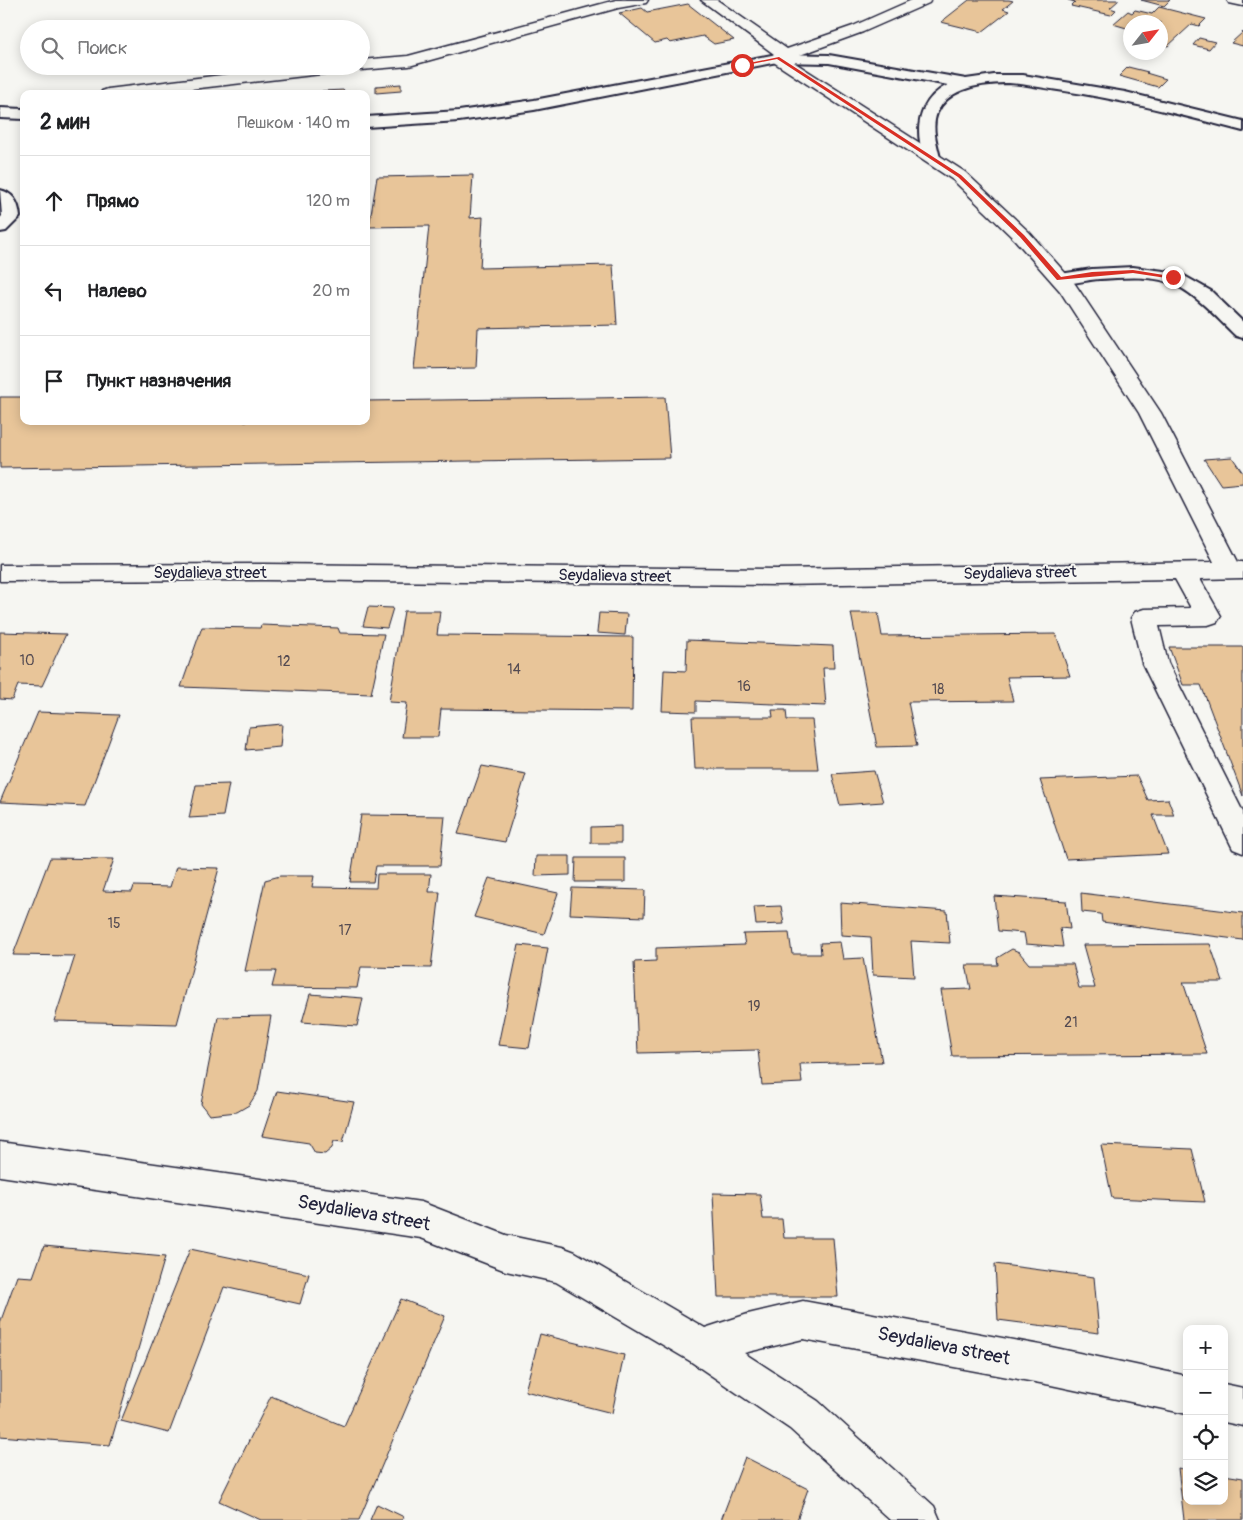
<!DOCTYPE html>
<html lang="ru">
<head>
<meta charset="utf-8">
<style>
  body { margin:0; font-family:Pangolin,sans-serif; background:#f6f6f6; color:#202124 }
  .controls { position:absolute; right:15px; bottom:15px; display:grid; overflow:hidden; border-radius:10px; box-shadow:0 2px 12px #0003 }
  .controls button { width:45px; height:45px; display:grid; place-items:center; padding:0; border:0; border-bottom:1px solid #e0e0e0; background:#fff; color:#202124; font:25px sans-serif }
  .compass { position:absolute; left:1123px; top:15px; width:45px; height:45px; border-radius:50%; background:#fff; box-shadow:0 2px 12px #0003; rotate:59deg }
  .stop { position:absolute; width:15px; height:15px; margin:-11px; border:4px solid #d93025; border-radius:50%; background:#fff }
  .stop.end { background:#d93025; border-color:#fff; box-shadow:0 1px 5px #0008 }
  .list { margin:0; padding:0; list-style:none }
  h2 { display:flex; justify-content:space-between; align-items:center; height:65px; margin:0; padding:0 20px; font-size:21px }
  h2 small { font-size:16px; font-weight:400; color:#757577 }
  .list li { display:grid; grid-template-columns:32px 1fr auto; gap:15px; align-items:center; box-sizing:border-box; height:90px; padding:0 20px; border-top:1px solid #e0e0e0 }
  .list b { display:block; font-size:19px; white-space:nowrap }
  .list em { font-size:16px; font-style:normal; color:#757577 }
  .icon { flex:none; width:28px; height:28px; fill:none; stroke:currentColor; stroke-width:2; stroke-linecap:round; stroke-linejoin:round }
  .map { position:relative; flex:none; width:1243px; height:1520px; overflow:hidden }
  .search { position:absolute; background:#fff; box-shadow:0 2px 12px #0003; left:20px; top:20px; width:350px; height:55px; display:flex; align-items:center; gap:12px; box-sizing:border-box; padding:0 18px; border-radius:28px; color:#757577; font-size:19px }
  .panel { position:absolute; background:#fff; box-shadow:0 2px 12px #0003; left:20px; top:90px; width:350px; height:335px; border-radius:10px }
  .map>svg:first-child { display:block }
</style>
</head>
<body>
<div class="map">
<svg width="1243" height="1520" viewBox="0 0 1243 1520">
  <rect width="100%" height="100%" fill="#f6f6f2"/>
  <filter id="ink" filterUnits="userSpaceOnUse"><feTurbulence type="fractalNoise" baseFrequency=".02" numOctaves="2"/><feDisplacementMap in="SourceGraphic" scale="10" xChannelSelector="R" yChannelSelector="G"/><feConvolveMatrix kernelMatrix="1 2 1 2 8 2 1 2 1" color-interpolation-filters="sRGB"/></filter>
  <g filter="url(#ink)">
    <g fill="#e8c599" stroke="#22223b">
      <polygon points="969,0 1009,0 1013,1 1003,9 1009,11 982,32 941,22"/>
      <polygon points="1068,0 1119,0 1110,8 1116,10 1111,15 1071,6 1075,2"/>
      <polygon points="1141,0 1170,0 1164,6"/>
      <polygon points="688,4 734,40 714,44 703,36 670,43 667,40 655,43 619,13 642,8 647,12"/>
      <polygon points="1159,7 1206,19 1199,26 1192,24 1168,46 1160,44 1160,39 1163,37 1160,36 1160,22 1130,22 1130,29 1113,24 1128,11 1132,13 1135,10 1152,14"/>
      <polygon points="1243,32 1243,46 1231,43"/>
      <polygon points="1199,38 1215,42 1209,49 1193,45"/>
      <polygon points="1128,67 1148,72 1146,73 1166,79 1158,87 1119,76"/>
      <polygon points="401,84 401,91 376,93 376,86"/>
      <polygon points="344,90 343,94 322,94 322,91"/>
      <polygon points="473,175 470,218 483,217 480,268 613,265 617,325 478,328 476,368 414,369 429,226 369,227 377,177"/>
      <polygon points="0,397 24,397 24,421 366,421 366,401 665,397 670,458 0,468"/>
      <polygon points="1232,457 1243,473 1243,483 1221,485 1204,459"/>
      <polygon points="368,607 393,608 387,628 363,626"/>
      <polygon points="404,611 440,611 437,635 633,637 632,711 441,709 438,737 402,737 407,703 389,702"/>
      <polygon points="599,613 627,614 625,635 597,633"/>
      <polygon points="851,613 878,613 882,636 1056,634 1070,676 1007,677 1013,701 908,702 917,746 877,747"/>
      <polygon points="261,625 338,628 340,633 384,634 371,694 181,687 202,627 260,628"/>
      <polygon points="0,632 66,634 42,686 18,685 12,700 0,699"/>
      <polygon points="687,640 833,646 834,668 823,668 826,706 696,701 696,712 662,711 664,670 686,671"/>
      <polygon points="1169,647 1243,647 1243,796 1201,685 1183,685"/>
      <polygon points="772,710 786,710 787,720 812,720 818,769 695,769 692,717 773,717"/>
      <polygon points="38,712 119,715 85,806 0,802"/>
      <polygon points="282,724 280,747 246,750 249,727"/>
      <polygon points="482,766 526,774 505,842 458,834"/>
      <polygon points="874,771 883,802 840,805 832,774"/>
      <polygon points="1137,776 1148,800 1168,799 1174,815 1153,815 1168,854 1066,859 1040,780"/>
      <polygon points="229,784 223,816 189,818 196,785"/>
      <polygon points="361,815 445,816 440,866 376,866 373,882 350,882"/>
      <polygon points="621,826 621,843 591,843 591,827"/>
      <polygon points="536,856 570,856 570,875 535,876"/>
      <polygon points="50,858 114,859 103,891 132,892 134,886 170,887 176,867 219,868 177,1024 54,1021 75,956 13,955"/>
      <polygon points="576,858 625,858 625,882 575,882"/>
      <polygon points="377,874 431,874 429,892 440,892 431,968 361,967 357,988 272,987 276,971 245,971 265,880 280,876 314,876 312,887 376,888"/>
      <polygon points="489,878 558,893 544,934 474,917"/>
      <polygon points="572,888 645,890 644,917 570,914"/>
      <polygon points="1081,893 1243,913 1243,940 1102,922 1101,914 1082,912"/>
      <polygon points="994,896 1066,901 1070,929 1060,928 1063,947 1026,944 1024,933 998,931"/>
      <polygon points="840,903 947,911 950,943 911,941 914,977 873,975 871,937 841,935"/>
      <polygon points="781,906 784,924 756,925 754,907"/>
      <polygon points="789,933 792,954 821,954 820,943 840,942 843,959 863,958 882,1062 800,1064 802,1083 762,1085 758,1050 638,1053 634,962 656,961 656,948 745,945 743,934"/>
      <polygon points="1210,944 1223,982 1183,982 1207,1054 952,1056 941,990 971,989 966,965 998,965 997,958 1012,949 1019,952 1029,964 1073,964 1079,988 1095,988 1083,945"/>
      <polygon points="519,945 548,948 529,1048 498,1045"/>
      <polygon points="310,994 363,998 357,1026 302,1022"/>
      <polygon points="271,1016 258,1091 249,1105 237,1112 209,1115 201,1104 218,1017"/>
      <polygon points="277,1091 354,1102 343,1142 334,1141 332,1148 325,1154 315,1153 309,1143 262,1136"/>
      <polygon points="1101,1145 1192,1149 1205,1202 1112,1198"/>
      <polygon points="713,1193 760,1194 763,1219 782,1219 784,1238 833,1238 838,1297 718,1297"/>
      <polygon points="44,1246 165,1257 110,1445 0,1436 0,1323 17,1276 33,1277"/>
      <polygon points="190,1249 309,1274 300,1304 224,1287 169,1433 121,1421"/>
      <polygon points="995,1264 1094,1277 1099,1333 998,1320"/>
      <polygon points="401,1299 445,1316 359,1520 261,1520 219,1501 271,1396 344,1426"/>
      <polygon points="540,1334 624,1355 612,1413 525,1391"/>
      <polygon points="745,1457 808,1489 797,1520 721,1520"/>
      <polygon points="1178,1468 1187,1470 1187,1501 1224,1501 1224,1475 1243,1478 1243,1520 1184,1520"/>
      <polygon points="377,1504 404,1517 402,1520 370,1520"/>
    </g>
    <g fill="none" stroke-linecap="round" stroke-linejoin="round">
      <defs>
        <g id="lane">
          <path d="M777,54L829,55L966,79L994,75H1023L1125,92L1243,121V131C1181,115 1121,99 1058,90C1042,88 1026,84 1009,83C984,83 948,87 937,113C931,127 937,144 940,158L938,161H926C922,156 922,149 920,142C916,118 925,96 948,85L829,63L777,62L534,110L459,121L366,127V117L459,111L534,100Z"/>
          <polygon points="0,108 24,109 24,119 0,118"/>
          <path d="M0,190C14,193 19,204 20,217L6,231L0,232V218L2,216Z"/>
          <path d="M1133,267L1179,273L1211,291L1243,322V338L1236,336C1218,319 1192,289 1168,282C1146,275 1121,278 1099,279C1084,280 1068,286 1054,283L1051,279L1054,275L1092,269Z"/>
        </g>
        <g id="street">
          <polygon points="616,0 648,0 646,3 618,8 409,66 361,70 354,67 347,71 148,94 100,94 102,91 108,89 294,66 361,66 361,60 408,56"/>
          <polygon points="701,0 717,0 787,49 853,26 912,0 931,0 929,3 863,32 789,59 965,172 1029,232 1075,284 1161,413 1238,562 1243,562 1243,578 1200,579 1221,616 1217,622 1208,625 1159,626 1168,663 1243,812 1243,853 1233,849 1142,663 1131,618 1135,612 1144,609 1191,608 1175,579 777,585 266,580 0,581 0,565 266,564 777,569 1214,562 1139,413 1060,291 1015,240 953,180 772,61 769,58 774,54"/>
          <polygon points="1227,0 1243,0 1243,6 1229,3"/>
          <polygon points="0,1142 421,1202 506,1235 562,1247 575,1252 705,1328 748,1314 803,1301 1051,1347 1187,1376 1187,1414 1051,1385 803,1339 744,1353 818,1401 934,1506 940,1520 890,1520 790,1429 690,1361 556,1282 506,1271 421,1238 0,1176"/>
          <polygon points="1224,1384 1243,1388 1243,1426 1224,1422"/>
        </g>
      </defs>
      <use href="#lane" stroke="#22223b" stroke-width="4"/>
      <use href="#street" stroke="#22223b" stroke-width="3"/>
      <use href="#lane" fill="#f6f6f2" fill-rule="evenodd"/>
      <use href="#street" fill="#f6f6f2" fill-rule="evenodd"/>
    </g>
  </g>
  <polygon fill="#d93025" points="779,57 961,175 1024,235 1061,277 1092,272 1133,270 1176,277 1173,279 1133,273 1057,280 1020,237 958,177 777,59 742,66 739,65"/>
  <g text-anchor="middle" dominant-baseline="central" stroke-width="4" stroke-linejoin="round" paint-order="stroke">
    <g font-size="14" fill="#544b52">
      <text x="27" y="660">10</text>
      <text x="284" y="661">12</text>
      <text x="514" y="669">14</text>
      <text x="744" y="686">16</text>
      <text x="938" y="689">18</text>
      <text x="114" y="923">15</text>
      <text x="345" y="930">17</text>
      <text x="754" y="1006">19</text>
      <text x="1071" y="1022">21</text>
    </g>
    <g font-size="16" fill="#22223b" stroke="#f6f6f2">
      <text x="210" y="573">Seydalieva street</text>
      <text transform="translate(1020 573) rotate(-1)">Seydalieva street</text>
      <text transform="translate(615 576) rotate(1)">Seydalieva street</text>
    </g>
    <g font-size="19" fill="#22223b" stroke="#f6f6f2">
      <text transform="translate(364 1213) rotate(10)">Seydalieva street</text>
      <text transform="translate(944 1346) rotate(11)">Seydalieva street</text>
    </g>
  </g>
</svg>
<div class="controls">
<button>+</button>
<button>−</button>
<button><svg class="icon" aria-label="locate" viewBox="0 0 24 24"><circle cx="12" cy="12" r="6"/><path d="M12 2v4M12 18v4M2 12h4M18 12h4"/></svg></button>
<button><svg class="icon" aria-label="layers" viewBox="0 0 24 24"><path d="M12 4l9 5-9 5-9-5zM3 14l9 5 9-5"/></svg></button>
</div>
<svg class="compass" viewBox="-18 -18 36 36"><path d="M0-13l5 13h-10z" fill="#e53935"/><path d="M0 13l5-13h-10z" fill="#757577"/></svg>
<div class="stop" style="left:742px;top:65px"></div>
<div class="stop end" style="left:1173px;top:277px"></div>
<div class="search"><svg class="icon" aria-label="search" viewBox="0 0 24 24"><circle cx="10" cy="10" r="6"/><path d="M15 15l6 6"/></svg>Поиск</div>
<section class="panel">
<h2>2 мин<small>Пешком · 140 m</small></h2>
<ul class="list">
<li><svg class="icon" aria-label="ahead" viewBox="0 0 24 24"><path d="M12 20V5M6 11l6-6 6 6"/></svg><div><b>Прямо</b></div><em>120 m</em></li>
<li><svg class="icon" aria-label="left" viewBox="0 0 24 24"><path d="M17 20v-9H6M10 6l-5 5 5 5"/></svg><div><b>Налево</b></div><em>20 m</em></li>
<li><svg class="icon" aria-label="arrive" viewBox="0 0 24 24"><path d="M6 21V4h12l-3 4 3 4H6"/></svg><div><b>Пункт назначения</b></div></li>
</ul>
</section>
</div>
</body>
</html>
